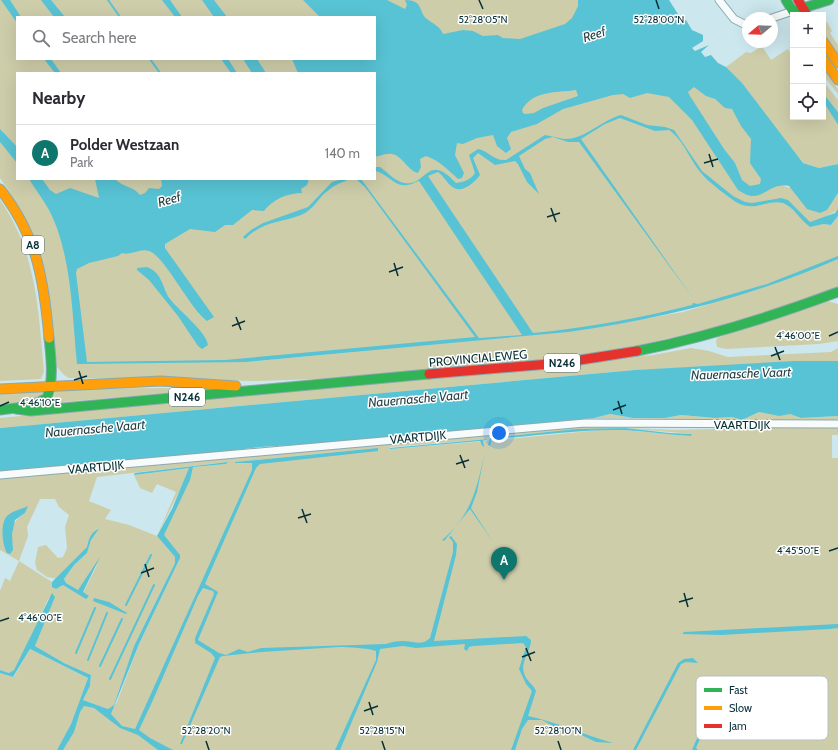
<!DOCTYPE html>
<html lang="en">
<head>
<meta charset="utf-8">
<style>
  body { margin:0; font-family:Cabin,sans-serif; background:#f2f2f3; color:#2b2b33 }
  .controls { position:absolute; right:12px; top:12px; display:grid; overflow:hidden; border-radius:0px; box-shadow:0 4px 16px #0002 }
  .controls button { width:36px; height:36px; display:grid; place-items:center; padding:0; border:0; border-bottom:1px solid #e1e1e2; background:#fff; color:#2b2b33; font:20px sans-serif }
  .compass { position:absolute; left:742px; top:12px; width:36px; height:36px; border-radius:50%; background:#fff; box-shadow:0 4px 16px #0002; rotate:251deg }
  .you { position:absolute; left:499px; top:433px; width:14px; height:14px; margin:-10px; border:3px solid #fff; border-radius:50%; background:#1a73e8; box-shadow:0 0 0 6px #1a73e833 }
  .badge { display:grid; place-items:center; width:26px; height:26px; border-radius:50%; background:#0f766e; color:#fff; font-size:13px; font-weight:700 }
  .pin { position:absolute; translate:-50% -33px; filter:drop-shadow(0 1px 2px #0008) }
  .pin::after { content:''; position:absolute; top:21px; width:14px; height:12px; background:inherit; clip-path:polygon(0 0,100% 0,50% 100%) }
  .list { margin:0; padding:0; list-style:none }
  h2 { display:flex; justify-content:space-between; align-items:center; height:52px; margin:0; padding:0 16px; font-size:17px }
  h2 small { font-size:13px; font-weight:400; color:#7c7c81 }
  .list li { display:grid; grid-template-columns:26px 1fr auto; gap:12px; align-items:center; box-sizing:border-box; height:56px; padding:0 16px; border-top:1px solid #e1e1e2 }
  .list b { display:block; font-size:15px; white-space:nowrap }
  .list p { margin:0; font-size:13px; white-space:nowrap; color:#7c7c81 }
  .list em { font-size:13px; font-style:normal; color:#7c7c81 }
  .icon { flex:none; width:22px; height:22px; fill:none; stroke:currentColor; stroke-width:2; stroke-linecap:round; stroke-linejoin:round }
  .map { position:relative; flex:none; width:838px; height:750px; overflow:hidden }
  .search { position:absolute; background:#fff; box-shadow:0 4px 16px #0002; left:16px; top:16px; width:360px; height:44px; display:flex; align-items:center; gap:10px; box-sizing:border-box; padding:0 14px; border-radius:0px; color:#7c7c81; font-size:15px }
  .panel { position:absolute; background:#fff; box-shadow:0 4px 16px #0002; left:16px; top:72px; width:360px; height:108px; border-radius:0px }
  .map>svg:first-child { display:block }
</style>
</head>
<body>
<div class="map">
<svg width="838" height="750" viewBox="0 0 838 750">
  <rect width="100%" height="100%" fill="#cce7ed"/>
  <g fill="#cecdaa" fill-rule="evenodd">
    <path d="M0,0H599L714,99L732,108L751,139L752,143L780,185L833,200L838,193V210L819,220L823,224L831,225L838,216V287L728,325L595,355L317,379L258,381L69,378L64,375L57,367L52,313L11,194L0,178ZM17,17H375V59H17ZM17,73H375V179H17ZM710,304L683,312L591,328ZM365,351L246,362L262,359Z"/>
    <polygon points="823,22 827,22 832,31 830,33 838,45 838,53 823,31"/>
    <polygon points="762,46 771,60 788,49 793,57 793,117 823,117 823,101 838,125 838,164 819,168 803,163 764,114 748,91 726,67 746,52 751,53"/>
    <polygon points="823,69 838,89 838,94 823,75"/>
    <polygon points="823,81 838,100 838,112 823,93"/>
    <path d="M0,200C37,253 38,309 44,371L41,379L0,381Z"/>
    <polygon points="827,301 838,304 838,341 819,344 726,349 717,347 716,340 719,337"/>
    <polygon points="691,348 709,351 728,357 831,352 838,348 838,361 635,370 0,428 0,418 653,355"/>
    <polygon points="165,388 201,390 52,403 56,389"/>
    <polygon points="45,391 36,400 0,405 0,393"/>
    <polygon points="759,412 790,414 801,418 838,416 838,421 594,418 610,414 633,418 665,418 681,415 715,418 732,417 742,420"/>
    <path d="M584,426L674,430L838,426V435H832V458H838V750H62L82,705L94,708L107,716L117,702L139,644L179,560L161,540L193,467L226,464L227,462L97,477L89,501L111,510L105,519L129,525L157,536L176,492L157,484L152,493L140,488L134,475L189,468L187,476L157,536L175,557V563L134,646L114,705L108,709L83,700L90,686L91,675L64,663L35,646L46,618L49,597L30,640L14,670L9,673L0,670V591L5,578L10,581L19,561L0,550V479ZM625,428L692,434L691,436L625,430H600L489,441L490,438L600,429ZM488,439L487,441L390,449V447ZM378,448L251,463L235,462ZM40,499H55L59,507L69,515L65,527L67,548L63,557L58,558L46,545L38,547L35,563L37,570L47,577L57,579L60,576L88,547L89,539L99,530L91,540L87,553L74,565L64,579L66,583L78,590L98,563L83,593L89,596L86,598L63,585L56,589L53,587L52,582L19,561L28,536L27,527ZM26,507L25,513C9,524 11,531 13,550L3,540C3,511 6,520 26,507Z"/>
    <polygon points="30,649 88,678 71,724 57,750 0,750 0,673 13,677 15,675"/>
  </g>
  <g fill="#58c3d4" fill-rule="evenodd">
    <polygon points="1,0 10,0 21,17 17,17 17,23"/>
    <polygon points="41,0 51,0 65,17 54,17"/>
    <polygon points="162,0 170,0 182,17 175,17"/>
    <polygon points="202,0 214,0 227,17 214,17"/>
    <path d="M303,0H387L405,9L407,5L405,0C424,0 418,12 427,19C433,24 440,26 443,34L463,30L473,31L483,36L498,35L503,38L520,39L565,24L572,18L578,6V0H669L683,22L686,20L692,30L703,35V41L692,48L695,51L709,45L701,52L705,57L711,55L718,63L726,67L742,83L803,163L819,168L838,164V193L827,210L820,213L807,209L789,186C765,182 763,207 738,190L692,120L669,97L647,93L630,98L623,94L613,95L563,109L537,124L511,132L507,138L511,149L506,153L497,146L493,135L477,138L463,144L457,143L455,155L464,173L462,178L458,179C447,169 440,161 426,156L420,159L421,167L418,173C407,171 401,152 388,154C384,154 379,156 375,157V73H298L292,59H375V17H320ZM694,87L706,96L715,99L725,108L732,109L741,126L751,139L750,163L761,179L760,184L750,186L742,180L735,163L724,149L690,96L688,92ZM576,90L578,96L543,108L534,113L525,114L523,113L522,110C533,90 556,93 576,90Z"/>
    <polygon points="44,59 51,59 61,73 55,73"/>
    <polygon points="221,59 228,59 237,73 231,73"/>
    <polygon points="243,59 257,59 266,73 252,73"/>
    <polygon points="823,93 838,112 838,125 823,101"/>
    <path d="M621,115L647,125L665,127L674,130L702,171L733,196L745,202L752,203L781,198L788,200L810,222L835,213L838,209V216L831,225L823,224L810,227C800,220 794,207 783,203C768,199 754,212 738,203C732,200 706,180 702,174C690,161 684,140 669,130L655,131L620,118L605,124L581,139L694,300L579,142H568L553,137L545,139L519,156L525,169L530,173L539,194L527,182L518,164L515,161L495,165L478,153L473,158L480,175C475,182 463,193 454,188C447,184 444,176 438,172L428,176L533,333C587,328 640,318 692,305L693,303L698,304L767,284L838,256V259C750,297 663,319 568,332L246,362L77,364C72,315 72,254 49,210C43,199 35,189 29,179H42L50,190L56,194L70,188L99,198L95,179H115C122,187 133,186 140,195L145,193L149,188L159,189L162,186L161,179H309L307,185L301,189L302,193C288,193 273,199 264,211L252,210L233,225H225L215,232L190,229L165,244V248L214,317L207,321C190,309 164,255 149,251C140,248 131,256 122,253L118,256L89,263L77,269L76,273L87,362L225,360L475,337L365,187L356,179H361L479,338L522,335L419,181C415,182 411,185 407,185C395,188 386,172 375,171V167H380C387,172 395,181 404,183C427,187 427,151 456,183C464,182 470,180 475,173L469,155L478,149C489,151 493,161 506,160L545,135C551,136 558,138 564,139C584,140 602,120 621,115Z"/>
    <polygon points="0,129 17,147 17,163 0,142"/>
    <path d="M342,179H350C343,182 336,184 330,189C319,196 314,210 301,215C280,223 263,221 245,239L243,237L251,230L263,223L308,207L332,182Z"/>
    <path d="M147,267C163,273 162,288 170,299C180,312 206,331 208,345L202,349L198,346L178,316L149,280L137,270V268Z"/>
    <polygon points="795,361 838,361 838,416 801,418 790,414 779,416 759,412 742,420 732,417 715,418 681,415 665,418 633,418 610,414 594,418 342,442 260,447 181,457 0,473 0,428 635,370"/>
    <path d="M625,428L669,433L692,434L691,436C669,435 646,431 624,430C580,429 536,436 492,439L490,446L488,445L490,438L577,429Z"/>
    <polygon points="488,439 483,441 484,446 483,447 480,441 390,449 390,448"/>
    <path d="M378,448V451L260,464L256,468L205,584L218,592L198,640L219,653L226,655L239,649L248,652L261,648L386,644C391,642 397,641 402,641C413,640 421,647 430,638L453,552V542L449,537L451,536L457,544L456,555L434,641L526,636L531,640C531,651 520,662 524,673C526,681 533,684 536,691L528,716C557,722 584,735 613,743L596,742L573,731L555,727L542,720H528L522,729L515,750H511L532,691L526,684L519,669L526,647L523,643L473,646L469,647L467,651L464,649L465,644L416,648L403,646L380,649L377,662L340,750H335L376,660V651C368,648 347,647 339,647L262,652L223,656L220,657L182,744H180L215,658L211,653L195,643V638L214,594L213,591L203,588L198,596L153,700L139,730L150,738L173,750H158L138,735L120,728L94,708L84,706L80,712L74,732L63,750H57L71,724L88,678L30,649L13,677L0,673V670L9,673L14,670L52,593L55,597L35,646L64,663L91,675L90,686L83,700L108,709L114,705L134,646L175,563V557L157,536L172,509L189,468L134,475L135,473L228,462L226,464L193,467L190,480L164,535L180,555V558L139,644L111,714L122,726L135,729L252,470V463H235V462Z"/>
    <path d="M485,452L477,492L471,508L493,542L470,509L444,541L442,540C472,515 477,487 485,452Z"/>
    <path d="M28,506L25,513L15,520L12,534L13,550L10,554L7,553C2,544 0,524 7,516C12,511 22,509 28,506Z"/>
    <path d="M99,529L91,540L87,553L74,565L64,579L66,583L78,590L100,557L83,592L89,596L86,599L63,585L56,589L52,587V582L87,547C89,538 91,532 99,529Z"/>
    <polygon points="94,598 109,602 127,613 126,614 93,601"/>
    <polygon points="838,624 838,628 829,629 721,635 682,634 684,632"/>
    <polygon points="693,658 698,663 686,662 681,664 636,750 633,750 678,663 684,659"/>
    <polygon points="726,680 729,681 716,702 696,748 698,750 692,750 715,696"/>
  </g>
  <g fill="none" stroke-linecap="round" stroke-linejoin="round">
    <g stroke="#58c3d4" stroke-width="2">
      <polyline points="108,0 120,17"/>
      <polyline points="150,59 160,73"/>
      <polyline points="126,605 151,555"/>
      <polyline points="76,653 95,608"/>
      <polyline points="88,660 107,613"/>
      <polyline points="100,666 122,619"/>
      <polyline points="110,679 154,585"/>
    </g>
    <defs>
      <g id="street">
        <polyline points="719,0 734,19 748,26"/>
        <polyline points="772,18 793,11"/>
        <polyline points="0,475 585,423 838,424"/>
      </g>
      <g id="fast">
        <polyline points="786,0 795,15"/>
        <polyline points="793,11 829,0"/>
        <path d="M637,351C707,337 771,317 838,292"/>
        <polyline points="16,409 31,411 429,374"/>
        <path d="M0,410L31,406L47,398C54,379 51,358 49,338"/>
      </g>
      <g id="slow">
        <polyline points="823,41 838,63"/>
        <polyline points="823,59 838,80"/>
        <path d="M0,189C37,236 44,280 49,338"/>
        <polyline points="0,389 161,381 236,386"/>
      </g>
      <g id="jam">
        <polyline points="798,0 807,15"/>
        <polyline points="429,374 561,363 637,351"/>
      </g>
    </defs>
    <use href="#street" stroke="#8ba9af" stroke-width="9"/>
    <use href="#fast" stroke="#8ba9af" stroke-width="11"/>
    <use href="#slow" stroke="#8ba9af" stroke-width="11"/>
    <use href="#jam" stroke="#8ba9af" stroke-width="11"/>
    <use href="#street" stroke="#f7fbfc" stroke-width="7"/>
    <use href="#fast" stroke="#30b455" stroke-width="9"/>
    <use href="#slow" stroke="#ff9f0a" stroke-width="9"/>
    <use href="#jam" stroke="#e5322d" stroke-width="9"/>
  </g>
  <path fill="none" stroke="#072f36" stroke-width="1.5" d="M479,0L483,9M656,0L659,9M709,154L713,167M704,163L718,159M551,208L556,222M547,217L560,213M394,263L398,276M389,272L403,267M236,317L241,330M232,326L245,321M829,336L838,332M775,347L780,360M771,356L784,351M79,371L83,384M74,380L87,376M618,401L622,414M0,406L9,402M613,410L626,405M460,455L465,468M456,464L469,460M302,509L307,523M298,518L311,514M829,551L838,548M145,564L149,577M141,573L154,568M684,593L688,607M679,602L693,598M0,621L9,618M526,648L531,661M522,657L535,652M369,702L373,715M364,711L378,706M206,741L209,750M382,741L385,750M558,741L561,750"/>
  <g text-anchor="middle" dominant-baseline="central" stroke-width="3" stroke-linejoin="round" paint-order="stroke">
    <g fill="#fff" stroke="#516d72" stroke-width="1">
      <rect x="22" y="236" width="22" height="18" rx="3"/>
      <rect x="544" y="354" width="36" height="18" rx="3"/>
      <rect x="169" y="388" width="36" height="18" rx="3"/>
    </g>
    <g font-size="11" font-weight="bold" fill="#072f36">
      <text x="33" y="245">A8</text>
      <text x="562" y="363">N246</text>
      <text x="187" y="397">N246</text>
    </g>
    <g font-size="12" fill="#072f36" stroke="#fff">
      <text transform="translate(478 358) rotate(-5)">PROVINCIALEWEG</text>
      <text x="742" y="424">VAARTDIJK</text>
      <text transform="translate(418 437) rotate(-5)">VAARTDIJK</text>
      <text transform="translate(96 467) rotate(-5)">VAARTDIJK</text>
    </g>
    <g font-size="13" font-style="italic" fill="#274348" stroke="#fff">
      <text transform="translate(594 34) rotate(-17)">Reef</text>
      <text transform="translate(169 199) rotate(-16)">Reef</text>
      <text transform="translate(741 373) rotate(-2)">Nauernasche Vaart</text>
      <text transform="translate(418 398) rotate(-5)">Nauernasche Vaart</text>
      <text transform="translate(95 428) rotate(-5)">Nauernasche Vaart</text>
    </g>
  </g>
  <rect x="696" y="676" width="132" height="64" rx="6" fill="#fff" stroke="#b5c1c3" stroke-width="1"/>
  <rect x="704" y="688" width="18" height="4" fill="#30b455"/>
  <rect x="704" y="706" width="18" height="4" fill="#ff9f0a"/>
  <rect x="704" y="724" width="18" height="4" fill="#e5322d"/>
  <g font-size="11" fill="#072f36">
    <text x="729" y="694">Fast</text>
    <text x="729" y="712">Slow</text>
    <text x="729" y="730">Jam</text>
  </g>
  <g font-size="10" text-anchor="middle" fill="#072f36" stroke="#fff" stroke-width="3" stroke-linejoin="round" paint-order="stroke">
    <text x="659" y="23">52°28'00"N</text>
    <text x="483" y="23">52°28'05"N</text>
    <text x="798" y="339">4°46'00"E</text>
    <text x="40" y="406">4°46'10"E</text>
    <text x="798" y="554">4°45'50"E</text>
    <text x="40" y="621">4°46'00"E</text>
    <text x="206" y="734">52°28'20"N</text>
    <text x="382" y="734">52°28'15"N</text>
    <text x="558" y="734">52°28'10"N</text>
  </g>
</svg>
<div class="controls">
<button>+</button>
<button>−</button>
<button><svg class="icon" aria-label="locate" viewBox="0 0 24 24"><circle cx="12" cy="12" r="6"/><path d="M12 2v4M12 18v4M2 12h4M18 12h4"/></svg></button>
</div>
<svg class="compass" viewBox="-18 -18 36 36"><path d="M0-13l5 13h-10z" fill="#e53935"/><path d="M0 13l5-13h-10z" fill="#7c7c81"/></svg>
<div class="you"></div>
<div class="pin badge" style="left:504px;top:580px">A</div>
<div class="search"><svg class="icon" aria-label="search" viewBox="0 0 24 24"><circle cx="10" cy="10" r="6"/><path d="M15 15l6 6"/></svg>Search here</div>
<section class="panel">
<h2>Nearby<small></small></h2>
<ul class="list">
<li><span class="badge">A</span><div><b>Polder Westzaan</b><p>Park</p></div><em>140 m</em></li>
</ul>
</section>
</div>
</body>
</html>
